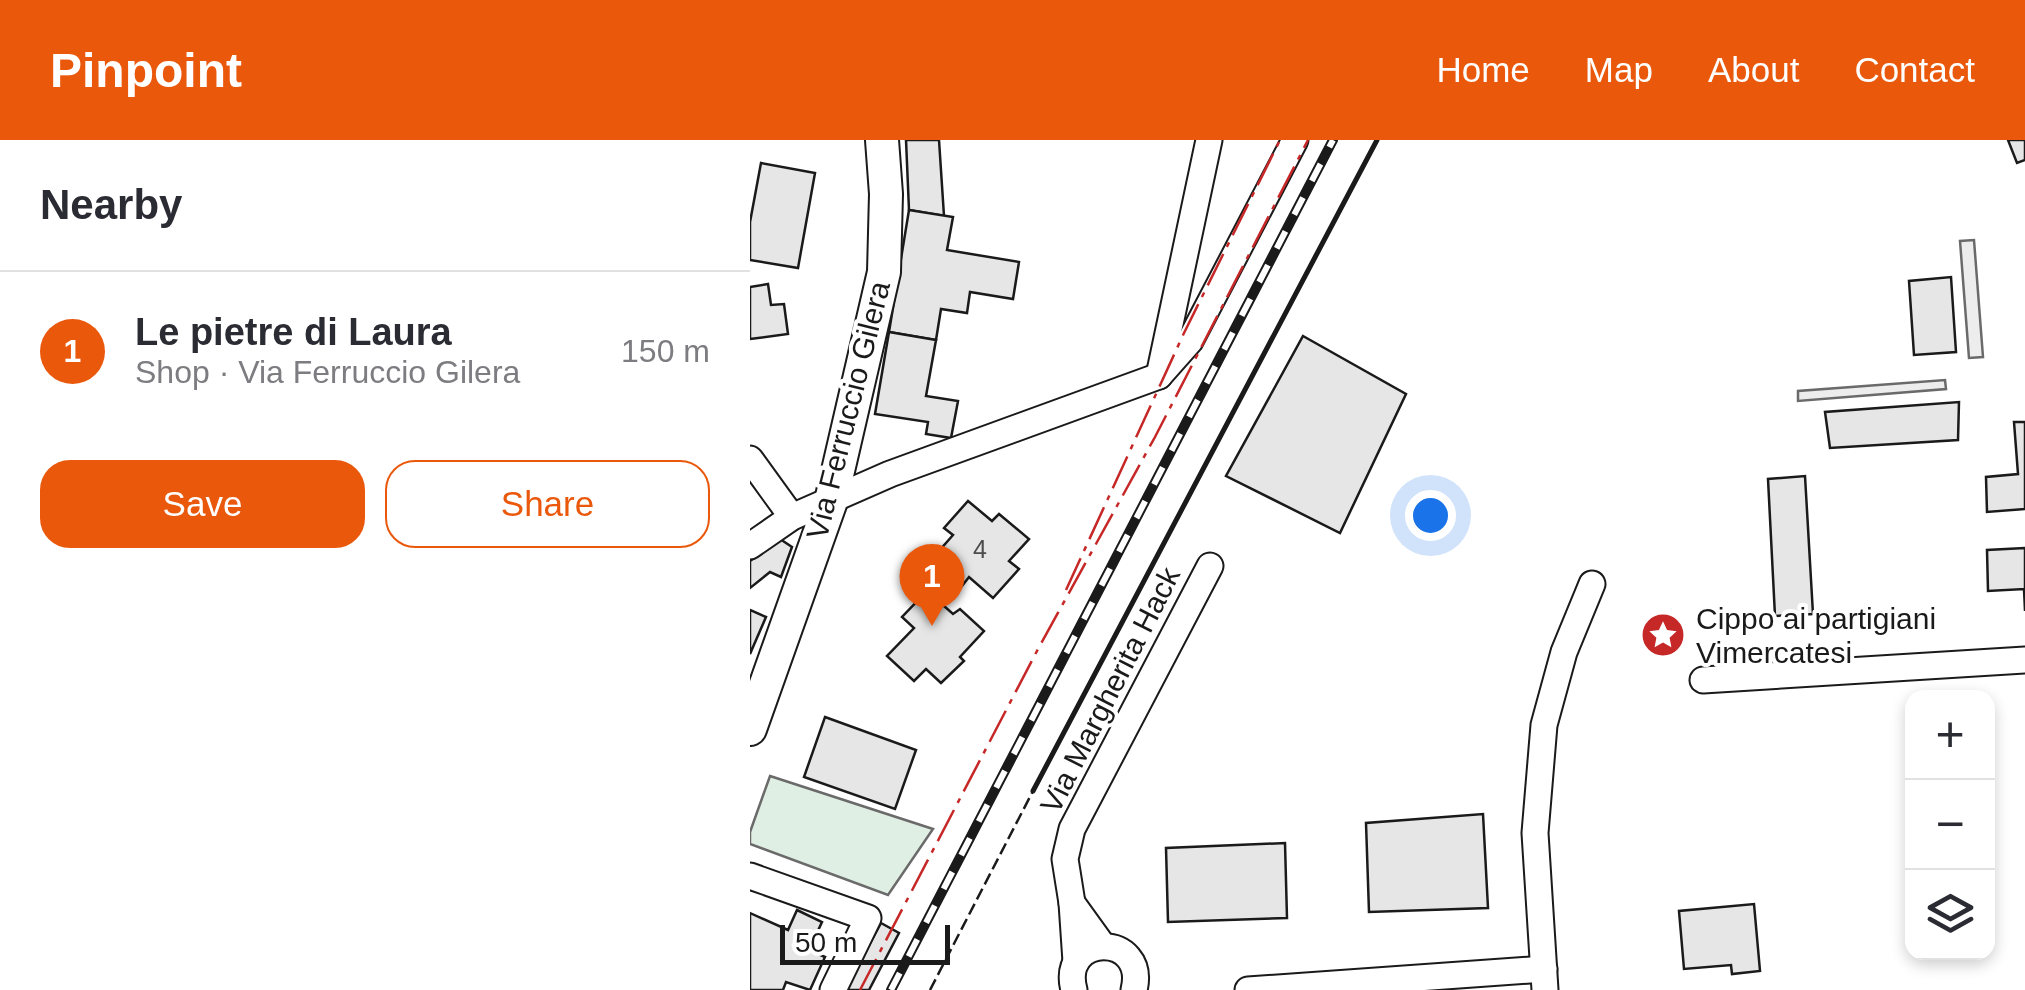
<!DOCTYPE html>
<html lang="en">
<head>
<meta charset="utf-8">
<style>
  body { margin:0; font-family:Arial,sans-serif; background:#f2f2f3; color:#2b2b33 }
  .controls { position:absolute; right:30px; bottom:30px; display:grid; overflow:hidden; border-radius:20px; box-shadow:0 5px 15px #0003 }
  .controls button { width:90px; height:90px; display:grid; place-items:center; padding:0; border:0; border-bottom:2px solid #e1e1e2; background:#fff; color:#2b2b33; font:50px sans-serif }
  .scale { position:absolute; left:30px; bottom:25px; width:170px; box-sizing:border-box; padding-left:10px; border:5px solid #1a1a1a; border-top:0; font-size:28px; line-height:35px; white-space:nowrap; color:#1a1a1a; -webkit-text-stroke:8px #fff; paint-order:stroke }
  .you { position:absolute; left:680px; top:375px; width:35px; height:35px; margin:-25px; border:8px solid #fff; border-radius:50%; background:#1a73e8; box-shadow:0 0 0 15px #1a73e833 }
  .badge { display:grid; place-items:center; width:65px; height:65px; border-radius:50%; background:#ea580c; color:#fff; font-size:32px; font-weight:700 }
  .pin { position:absolute; translate:-50% -82px; filter:drop-shadow(0 2px 5px #0008) }
  .pin::after { content:''; position:absolute; top:52px; width:35px; height:30px; background:inherit; clip-path:polygon(0 0,100% 0,50% 100%) }
  .list { margin:0; padding:0; list-style:none }
  h2 { display:flex; justify-content:space-between; align-items:center; height:130px; margin:0; padding:0 40px; font-size:42px }
  h2 small { font-size:32px; font-weight:400; color:#7c7c81 }
  .list li { display:grid; grid-template-columns:65px 1fr auto; gap:30px; align-items:center; box-sizing:border-box; height:160px; padding:0 40px; border-top:2px solid #e1e1e2 }
  .list b { display:block; font-size:38px; white-space:nowrap }
  .list p { margin:0; font-size:32px; white-space:nowrap; color:#7c7c81 }
  .list em { font-size:32px; font-style:normal; color:#7c7c81 }
  .actions { display:flex; gap:20px; padding:30px 40px }
  .actions a { flex:1; padding:22px 0; border:2px solid #ea580c; border-radius:30px; text-align:center; font-size:35px; color:#ea580c }
  .actions .main { background:#ea580c; color:#fff }
  .icon { flex:none; width:55px; height:55px; fill:none; stroke:currentColor; stroke-width:2; stroke-linecap:round; stroke-linejoin:round }
  .map { position:relative; flex:none; width:1275px; height:850px; overflow:hidden }
  header { display:flex; align-items:center; gap:60px; box-sizing:border-box; height:140px; padding:0 50px; background:#ea580c; color:#fff }
  header strong { font-size:48px }
  nav { display:flex; gap:55px; margin-inline-start:auto; font-size:35px }
  main { display:flex }
  aside { flex:1; background:#fff }
  .map>svg:first-child { display:block }
</style>
</head>
<body>
<header>
<strong>Pinpoint</strong>
<nav><a>Home</a><a>Map</a><a>About</a><a>Contact</a></nav>
</header>
<main>
<aside>
<h2>Nearby<small></small></h2>
<ul class="list">
<li><span class="badge">1</span><div><b>Le pietre di Laura</b><p>Shop · Via Ferruccio Gilera</p></div><em>150 m</em></li>
</ul>
<div class="actions"><a class="main">Save</a><a>Share</a></div>
</aside>
<div class="map">
<svg width="1275" height="850" viewBox="0 0 1275 850">
  <rect width="100%" height="100%" fill="#fff"/>
  <polygon fill="#e0efe3" stroke="#6a6a6a" stroke-width="2.5" points="20,636 183,689 138,755 0,704 0,692"/>
  <g fill="#ededed" stroke="#6a6a6a" stroke-width="2.5">
    <polygon points="1224,100 1233,217 1219,218 1210,101"/>
    <polygon points="1195,240 1196,249 1048,261 1048,251"/>
  </g>
  <g fill="#e6e6e6" stroke="#1a1a1a" stroke-width="2.5">
    <polygon points="156,0 189,0 194,76 159,70"/>
    <polygon points="1258,0 1275,0 1275,20 1267,23"/>
    <polygon points="11,23 65,33 48,128 0,120 0,82"/>
    <polygon points="159,70 203,77 197,110 269,122 263,159 220,152 217,173 191,169 186,200 139,192"/>
    <polygon points="1201,137 1206,212 1164,215 1159,141"/>
    <polygon points="18,144 21,165 34,164 38,194 0,199 0,147"/>
    <polygon points="139,192 186,200 176,256 208,261 201,298 176,294 178,282 125,274"/>
    <polygon points="553,196 656,254 590,393 476,336"/>
    <polygon points="1209,262 1208,300 1080,308 1075,272"/>
    <polygon points="1264,282 1275,282 1275,369 1237,372 1236,337 1268,334"/>
    <polygon points="1055,336 1063,474 1025,476 1018,339"/>
    <polygon points="218,361 242,381 249,374 279,399 259,421 269,429 243,458 219,437 212,446 182,419 203,395 194,388"/>
    <polygon points="30,399 42,407 31,437 20,432 0,448 0,421"/>
    <polygon points="1275,408 1275,471 1274,449 1238,451 1237,410"/>
    <polygon points="177,451 203,474 210,469 234,491 210,517 214,521 191,543 176,529 164,541 137,516 164,488 152,477"/>
    <polygon points="0,470 16,477 0,514"/>
    <polygon points="75,577 166,610 145,669 54,637"/>
    <polygon points="733,674 738,768 619,772 616,683"/>
    <polygon points="535,703 537,778 418,782 416,708"/>
    <polygon points="1004,764 1010,831 982,834 981,825 934,829 929,771"/>
    <polygon points="47,770 72,782 59,810 75,817 60,850 36,842 33,850 0,850 0,773 38,790"/>
    <polygon points="131,783 149,793 119,850 95,850"/>
  </g>
  <g fill="none" stroke-linecap="round" stroke-linejoin="round">
    <defs>
      <g id="minor">
        <polyline points="409,236 459,0"/>
        <polyline points="0,319 42,377"/>
        <polyline points="0,406 42,377 140,334 409,236 440,201 545,0"/>
        <polyline points="953,540 1275,520"/>
        <polyline points="0,736 118,778 83,850"/>
        <polyline points="322,763 315,719 322,689 460,426"/>
        <polyline points="326,822 322,763 353,806"/>
        <path d="M324,850C309,793 398,792 384,850"/>
        <polyline points="498,850 794,829"/>
        <polyline points="795,850 785,693 794,585 814,512 842,444"/>
      </g>
      <polyline id="major" points="0,589 81,361 134,132 136,54 132,0"/>
    </defs>
    <use href="#minor" stroke="#1a1a1a" stroke-width="29"/>
    <use href="#major" stroke="#1a1a1a" stroke-width="36"/>
    <use href="#minor" stroke="#fff" stroke-width="25"/>
    <use href="#major" stroke="#fff" stroke-width="32"/>
    <defs>
      <polyline id="rail" points="141,850 583,0"/>
    </defs>
    <use href="#rail" stroke="#1a1a1a" stroke-width="10"/>
    <use href="#rail" stroke="#fff" stroke-width="6" stroke-dasharray="19" stroke-linecap="butt"/>
    <polyline stroke="#1a1a1a" stroke-width="2.5" stroke-dasharray="12 5" stroke-linecap="butt" points="180,850 283,651"/>
    <polyline stroke="#1a1a1a" stroke-width="5" points="283,651 627,0"/>
    <g stroke="#c62828" stroke-width="2.5" stroke-dasharray="35 8 5 8" stroke-linecap="butt">
      <polyline points="316,450 434,193 530,0"/>
      <polyline points="110,850 288,509 405,297 558,0"/>
    </g>
  </g>
  <defs>
    <symbol id="sight-disc" viewBox="-11 -11 22 22"><circle r="9.5" fill="#c62828" stroke="#fff"/><path d="M0-6L1.8-2.2L6-1.7L2.9 1.2L3.7 5.4L0 3.3L-3.7 5.4L-2.9 1.2L-6-1.7L-1.8-2.2Z" fill="#fff"/></symbol>
  </defs>
  <g fill-rule="evenodd">
    <use href="#sight-disc" x="888" y="470" width="50" height="50"/>
  </g>
  <g text-anchor="middle" dominant-baseline="central" stroke-width="8" stroke-linejoin="round" paint-order="stroke">
    <g font-size="25" fill="#4d4d4d">
      <text x="230" y="409">4</text>
    </g>
    <g font-size="30" fill="#1a1a1a" stroke="#fff">
      <text transform="translate(98 270) rotate(-76)">Via Ferruccio Gilera</text>
      <text transform="translate(360 550) rotate(-63)">Via Margherita Hack</text>
    </g>
    <g font-size="30" fill="#1a1a1a" stroke="#fff" text-anchor="start">
      <text x="946" y="478">Cippo ai partigiani<tspan x="946" dy="34">Vimercatesi</tspan></text>
    </g>
  </g>
</svg>
<div class="controls">
<button>+</button>
<button>−</button>
<button><svg class="icon" aria-label="layers" viewBox="0 0 24 24"><path d="M12 4l9 5-9 5-9-5zM3 14l9 5 9-5"/></svg></button>
</div>
<div class="scale">50 m</div>
<div class="you"></div>
<div class="pin badge" style="left:182px;top:486px">1</div>
</div>
</main>
</body>
</html>
